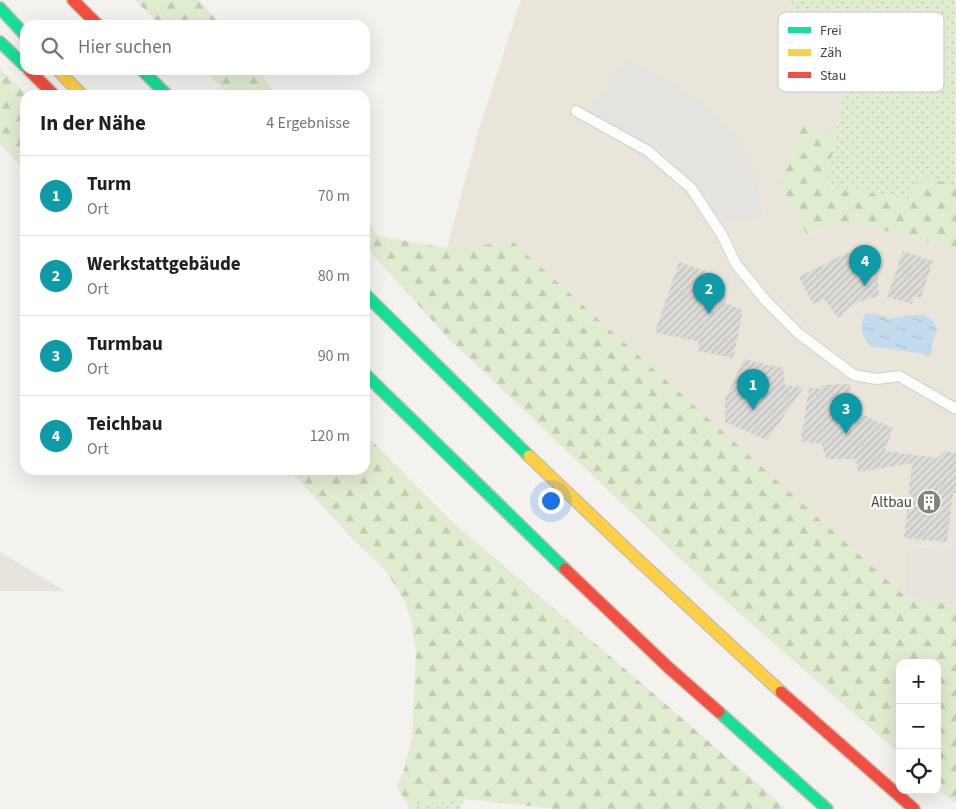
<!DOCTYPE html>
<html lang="de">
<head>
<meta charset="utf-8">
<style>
  body { margin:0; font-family:"Source Sans 3",sans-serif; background:#f2f2f2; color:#202124 }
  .controls { position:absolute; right:15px; bottom:15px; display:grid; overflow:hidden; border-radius:10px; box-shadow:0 5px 20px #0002 }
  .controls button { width:45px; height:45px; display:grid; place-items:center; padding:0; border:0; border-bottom:1px solid #e0e0e0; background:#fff; color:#202124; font:25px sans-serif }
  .you { position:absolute; left:550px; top:500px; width:18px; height:18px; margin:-12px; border:4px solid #fff; border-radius:50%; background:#1a73e8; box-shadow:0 0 0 8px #1a73e833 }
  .badge { display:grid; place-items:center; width:32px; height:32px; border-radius:50%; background:#ea580c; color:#fff; font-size:16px; font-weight:700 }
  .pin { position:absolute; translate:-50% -41px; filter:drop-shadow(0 1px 2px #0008) }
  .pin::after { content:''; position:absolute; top:26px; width:18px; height:15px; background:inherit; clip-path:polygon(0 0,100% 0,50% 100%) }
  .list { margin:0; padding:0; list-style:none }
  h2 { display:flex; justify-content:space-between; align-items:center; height:65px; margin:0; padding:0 20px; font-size:21px }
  h2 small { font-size:16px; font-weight:400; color:#757577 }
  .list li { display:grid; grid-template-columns:32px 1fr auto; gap:15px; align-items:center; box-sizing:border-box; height:80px; padding:0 20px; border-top:1px solid #e0e0e0 }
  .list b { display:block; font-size:19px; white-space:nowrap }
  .list p { margin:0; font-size:16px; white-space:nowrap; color:#757577 }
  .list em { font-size:16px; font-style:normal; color:#757577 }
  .icon { flex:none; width:28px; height:28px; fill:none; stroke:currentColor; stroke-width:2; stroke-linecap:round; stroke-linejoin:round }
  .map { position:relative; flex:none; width:956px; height:809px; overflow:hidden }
  .search { position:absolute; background:#fff; box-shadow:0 5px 20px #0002; left:20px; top:20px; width:350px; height:55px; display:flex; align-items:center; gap:12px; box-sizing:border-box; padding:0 18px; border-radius:15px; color:#757577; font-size:19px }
  .panel { position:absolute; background:#fff; box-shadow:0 5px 20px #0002; left:20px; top:90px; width:350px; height:385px; border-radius:15px }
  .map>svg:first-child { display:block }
</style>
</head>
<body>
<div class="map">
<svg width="956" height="809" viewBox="0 0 956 809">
  <defs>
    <pattern id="grass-dots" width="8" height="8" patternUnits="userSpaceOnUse" patternTransform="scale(1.25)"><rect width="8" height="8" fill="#e0ecd0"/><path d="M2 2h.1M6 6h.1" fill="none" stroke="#c2ccb3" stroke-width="1.8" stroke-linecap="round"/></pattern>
    <pattern id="forest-firs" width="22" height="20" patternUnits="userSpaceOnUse" patternTransform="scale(1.25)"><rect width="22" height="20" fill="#e0ecd0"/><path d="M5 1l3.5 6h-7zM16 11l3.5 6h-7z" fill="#c2ccb3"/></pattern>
    <pattern id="water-ripples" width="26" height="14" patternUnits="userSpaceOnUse" patternTransform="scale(1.25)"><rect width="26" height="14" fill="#c2dcee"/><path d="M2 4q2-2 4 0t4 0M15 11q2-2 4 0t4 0" fill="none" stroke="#a8becd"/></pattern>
    <pattern id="building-hatch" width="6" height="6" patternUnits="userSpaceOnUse" patternTransform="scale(1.25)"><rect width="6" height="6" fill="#dddbd7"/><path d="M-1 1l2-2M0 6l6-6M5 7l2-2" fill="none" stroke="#bfbdb9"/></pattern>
  </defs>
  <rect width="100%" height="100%" fill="#f3f2ee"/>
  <g fill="#e7e4dd">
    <polygon points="956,542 956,606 907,598 907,547 950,549"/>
    <polygon points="0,552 65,591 0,591"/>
  </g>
  <polygon fill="#e9e5da" points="521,0 783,0 851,56 835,136 803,125 808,235 845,221 956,248 956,542 950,549 907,547 907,598 513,242 447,248 478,132"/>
  <g fill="url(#grass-dots)">
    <polygon points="783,0 956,0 956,186 919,176 910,199 825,187 851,56"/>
    <polygon points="464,799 460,809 408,809 409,805"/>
  </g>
  <g fill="url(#forest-firs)">
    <polygon points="135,0 199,0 221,25 160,25"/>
    <polygon points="0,69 27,95 25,95 25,171 0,144"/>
    <polygon points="205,70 258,70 276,95 228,95"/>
    <polygon points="803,124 835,136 826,187 909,199 919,175 956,186 956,248 845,221 807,235 779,181"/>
    <polygon points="365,218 378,236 447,248 513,242 907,598 956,606 956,804 937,788 937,663 900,663 900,754 713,590 447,337 365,246"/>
    <polygon points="365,434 449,519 646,687 786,809 555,809 464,799 409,805 396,787 403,774 412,737 416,652 412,624 405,602 387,572 350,536 289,470 365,470"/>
  </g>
  <polygon fill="#e5e3df" points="627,59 663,78 716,113 741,146 758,182 762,217 703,218 678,185 614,138 584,121"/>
  <path fill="url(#water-ripples)" d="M866,313L882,315L890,319L907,315H924L932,320L937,329L931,347L933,352L928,357L923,354L870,346C862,335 858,326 866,313Z"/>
  <g fill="url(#building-hatch)">
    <polygon points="876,251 879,296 860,301 848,308 838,318 824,299 813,304 799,277 846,253"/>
    <polygon points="903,251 933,261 921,298 914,296 912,304 887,297"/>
    <polygon points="679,262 714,274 709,289 727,296 725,303 743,310 733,358 698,351 699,342 655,332"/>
    <polygon points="744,359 783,368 785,385 804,387 767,440 725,422 725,399"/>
    <polygon points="850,384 854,411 893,428 885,451 937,458 945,451 956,453 956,493 953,493 947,542 904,538 912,463 858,472 856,459 826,459 822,444 801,441 809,388 821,389 823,385"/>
  </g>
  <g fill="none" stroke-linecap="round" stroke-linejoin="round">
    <defs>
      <polyline id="lane" points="576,111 648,151 691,188 722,235 736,264 766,301 798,333 854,375 877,379 899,376 956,409"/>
      <g id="fast">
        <polyline points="0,8 25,35"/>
        <polyline points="0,42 25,66"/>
        <polyline points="142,70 167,95"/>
        <polyline points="365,294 529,456"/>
        <polyline points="365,374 565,569"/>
        <polyline points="719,712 827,809"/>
      </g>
      <g id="slow">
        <polyline points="58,70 82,95"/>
        <polyline points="529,456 635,557 781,692"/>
      </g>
      <g id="jam">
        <polyline points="73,0 98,25"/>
        <polyline points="29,70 54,95"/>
        <polyline points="565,569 669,668 719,712"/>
        <polyline points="781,692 914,809"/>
      </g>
    </defs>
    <use href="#lane" stroke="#d1d0cc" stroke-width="12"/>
    <use href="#fast" stroke="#c9bfab" stroke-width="14"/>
    <use href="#slow" stroke="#c9bfab" stroke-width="14"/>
    <use href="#jam" stroke="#c9bfab" stroke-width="14"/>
    <use href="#lane" stroke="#fdfdfc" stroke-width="10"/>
    <use href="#fast" stroke="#16e098" stroke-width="11"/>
    <use href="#slow" stroke="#ffcf43" stroke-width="11"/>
    <use href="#jam" stroke="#f24e42" stroke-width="11"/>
  </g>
  <defs>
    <symbol id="building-disc" viewBox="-11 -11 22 22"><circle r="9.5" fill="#858179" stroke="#fff"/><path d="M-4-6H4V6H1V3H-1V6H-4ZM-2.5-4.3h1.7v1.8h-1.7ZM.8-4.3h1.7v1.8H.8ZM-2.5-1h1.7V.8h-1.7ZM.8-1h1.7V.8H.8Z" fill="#fff"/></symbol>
  </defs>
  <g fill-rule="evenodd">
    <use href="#building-disc" x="915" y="488" width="28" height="28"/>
  </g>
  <g text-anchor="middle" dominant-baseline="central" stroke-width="4.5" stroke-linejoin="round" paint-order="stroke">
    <g font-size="15" fill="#4a443a" stroke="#fff" text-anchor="end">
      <text x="912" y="502">Altbau</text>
    </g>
  </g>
  <rect x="778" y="12" width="166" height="80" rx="8" fill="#fff" stroke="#c9c7c4" stroke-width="1"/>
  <rect x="788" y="27" width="23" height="6" fill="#16e098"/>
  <rect x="788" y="49" width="23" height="7" fill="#ffcf43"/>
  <rect x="788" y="72" width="23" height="6" fill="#f24e42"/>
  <g font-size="14" fill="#4a443a">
    <text x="820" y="35">Frei</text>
    <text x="820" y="57">Zäh</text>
    <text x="820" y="80">Stau</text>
  </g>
</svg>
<div class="controls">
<button>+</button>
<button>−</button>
<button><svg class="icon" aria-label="locate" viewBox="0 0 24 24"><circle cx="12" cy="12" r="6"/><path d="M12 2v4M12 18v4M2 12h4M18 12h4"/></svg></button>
</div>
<div class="you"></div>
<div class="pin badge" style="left:753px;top:410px;background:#0f9aa8">1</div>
<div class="pin badge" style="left:709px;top:314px;background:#0f9aa8">2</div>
<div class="pin badge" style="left:846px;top:434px;background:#0f9aa8">3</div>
<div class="pin badge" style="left:865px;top:286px;background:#0f9aa8">4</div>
<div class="search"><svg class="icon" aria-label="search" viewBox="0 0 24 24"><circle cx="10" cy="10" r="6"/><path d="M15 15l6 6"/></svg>Hier suchen</div>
<section class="panel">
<h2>In der Nähe<small>4 Ergebnisse</small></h2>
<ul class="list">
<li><span class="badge" style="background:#0f9aa8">1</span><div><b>Turm</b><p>Ort</p></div><em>70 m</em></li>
<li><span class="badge" style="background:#0f9aa8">2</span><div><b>Werkstattgebäude</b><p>Ort</p></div><em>80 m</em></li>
<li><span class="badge" style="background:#0f9aa8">3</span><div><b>Turmbau</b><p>Ort</p></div><em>90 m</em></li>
<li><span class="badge" style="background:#0f9aa8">4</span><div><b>Teichbau</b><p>Ort</p></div><em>120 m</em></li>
</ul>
</section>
</div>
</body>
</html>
